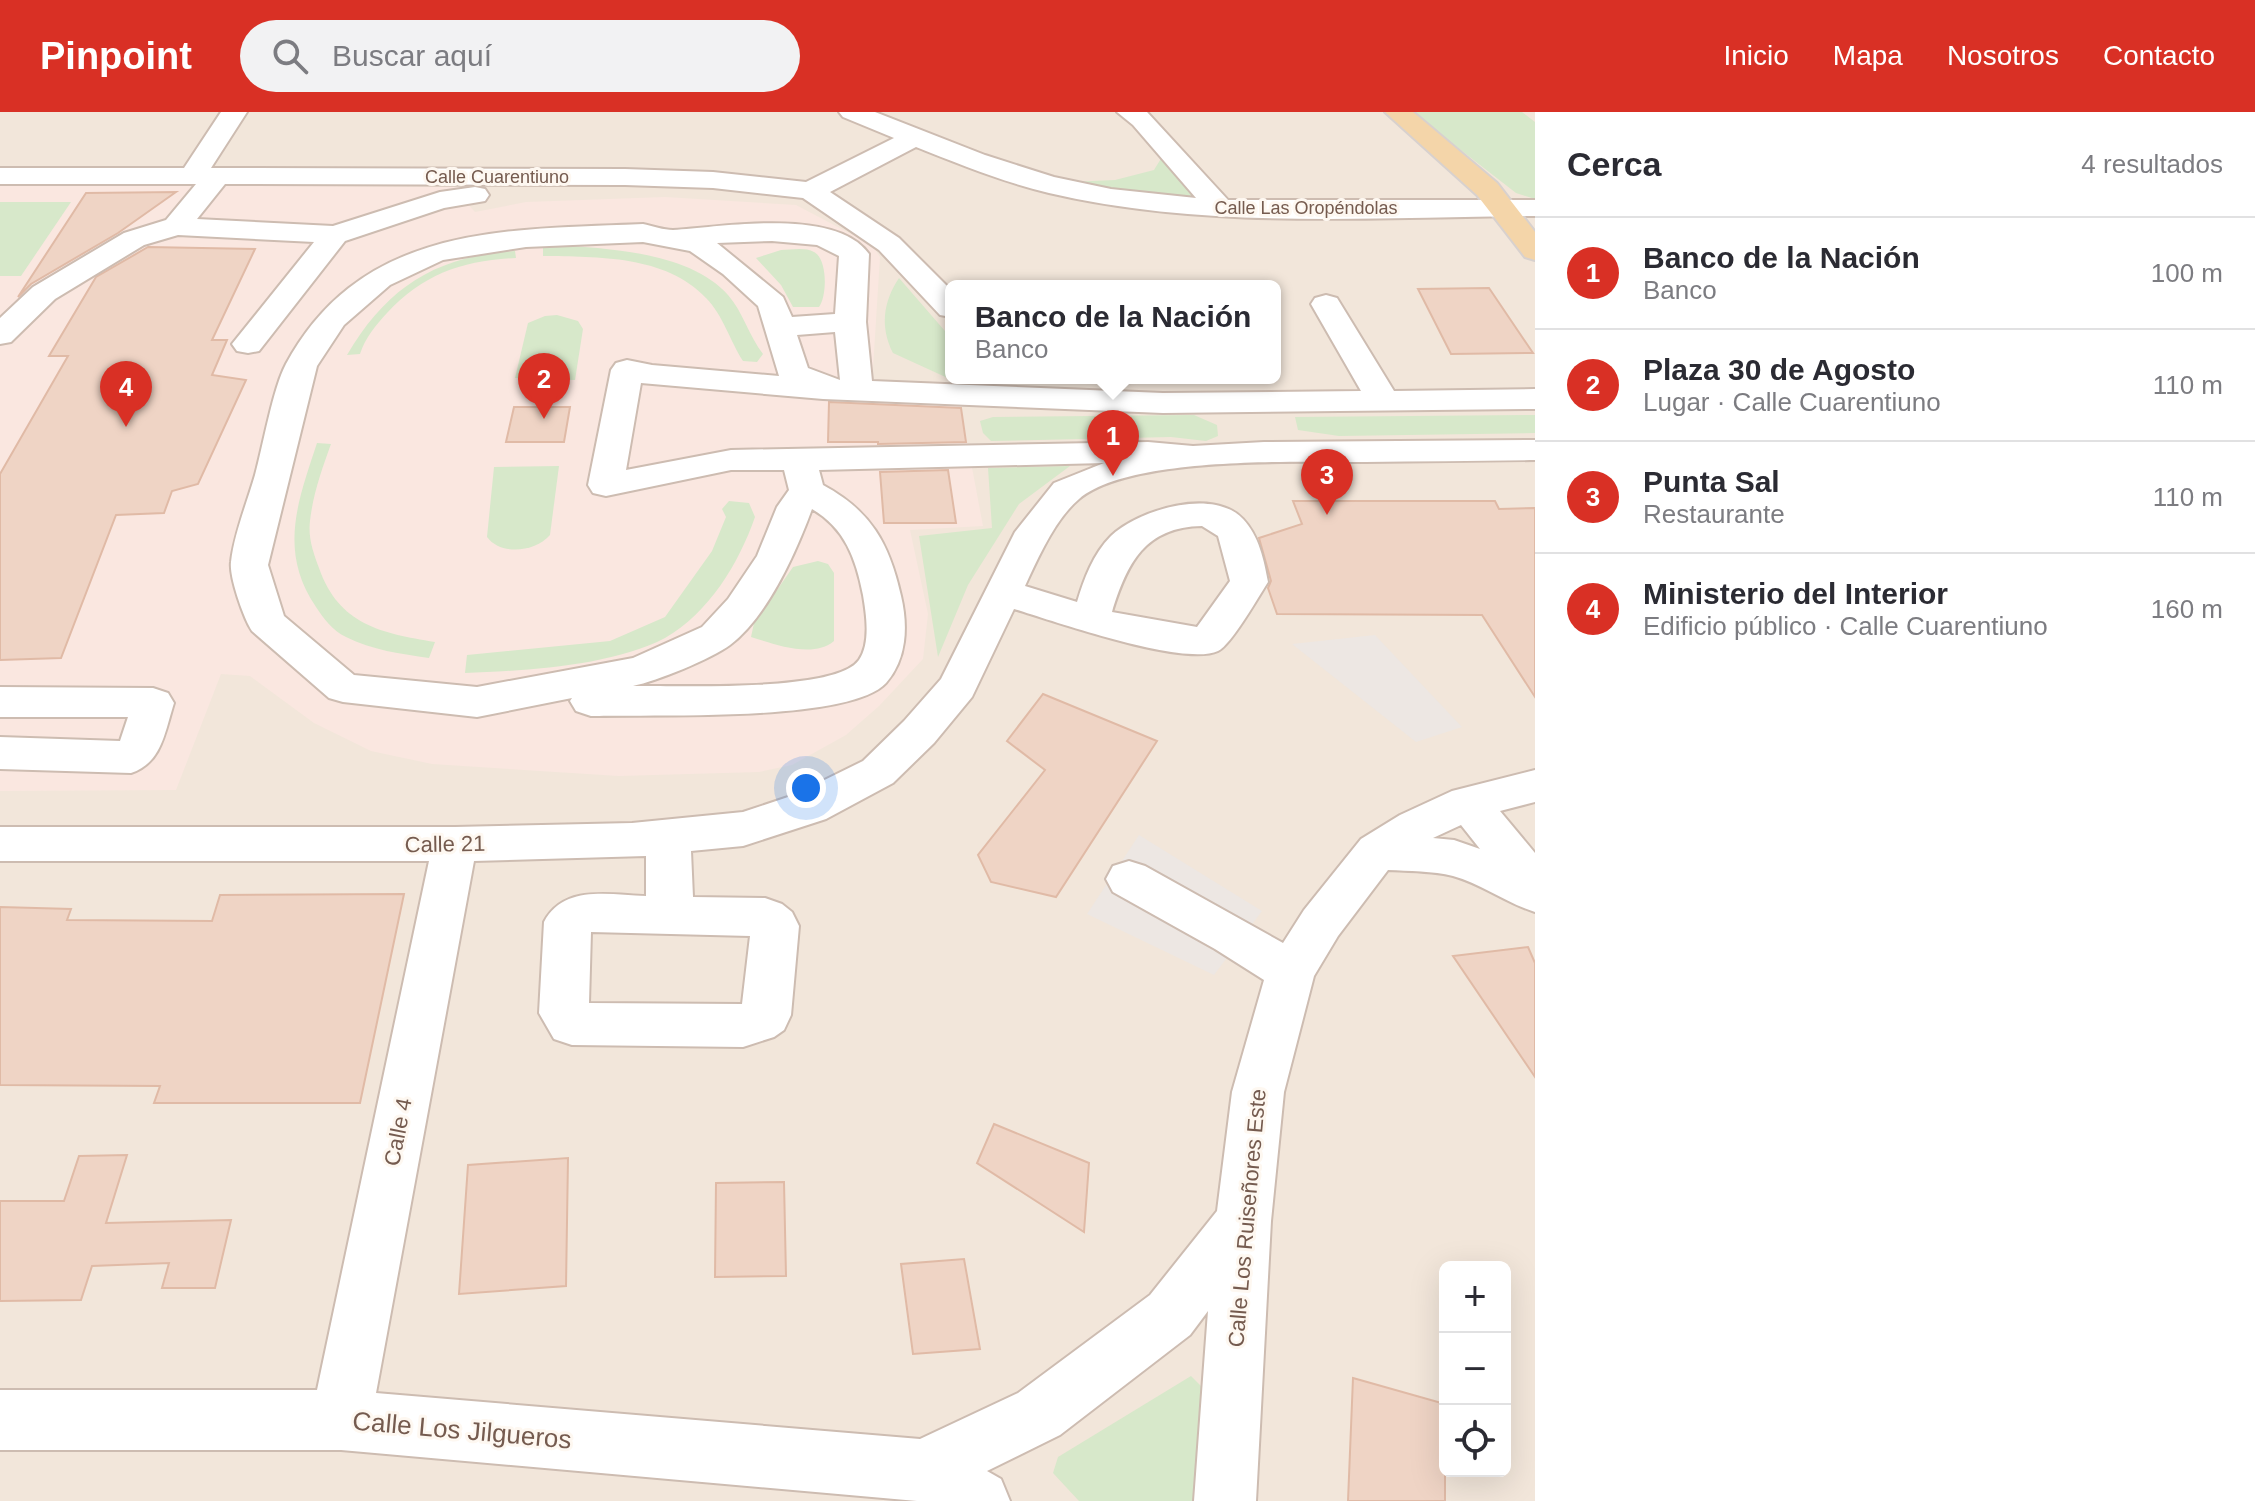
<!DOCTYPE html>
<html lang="es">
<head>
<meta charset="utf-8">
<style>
  body { margin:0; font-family:Helvetica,sans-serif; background:#f2f2f3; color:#2b2b33 }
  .controls { position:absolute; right:24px; bottom:24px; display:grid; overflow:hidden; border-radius:12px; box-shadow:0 8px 32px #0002 }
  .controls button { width:72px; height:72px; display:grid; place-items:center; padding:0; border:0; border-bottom:2px solid #e1e1e2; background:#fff; color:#2b2b33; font:40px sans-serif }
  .you { position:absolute; left:806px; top:676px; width:28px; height:28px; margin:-20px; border:6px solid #fff; border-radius:50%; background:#1a73e8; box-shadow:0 0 0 12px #1a73e833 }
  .badge { display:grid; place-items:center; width:52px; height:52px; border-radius:50%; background:#d93025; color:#fff; font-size:26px; font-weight:700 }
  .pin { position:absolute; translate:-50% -66px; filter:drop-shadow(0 2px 4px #0008) }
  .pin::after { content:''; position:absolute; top:42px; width:28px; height:24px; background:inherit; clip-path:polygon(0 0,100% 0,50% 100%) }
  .popup { position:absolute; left:945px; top:168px; width:336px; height:104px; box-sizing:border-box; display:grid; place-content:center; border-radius:12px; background:#fff; filter:drop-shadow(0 2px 6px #0005); font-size:26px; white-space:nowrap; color:#7c7c81 }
  .popup b { font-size:30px; color:#2b2b33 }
  .popup::after { content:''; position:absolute; left:50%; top:100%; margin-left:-16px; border:16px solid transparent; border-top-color:#fff }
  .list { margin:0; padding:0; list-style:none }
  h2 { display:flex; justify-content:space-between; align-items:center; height:104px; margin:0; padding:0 32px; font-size:34px }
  h2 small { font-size:26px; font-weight:400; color:#7c7c81 }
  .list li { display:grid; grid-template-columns:52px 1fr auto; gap:24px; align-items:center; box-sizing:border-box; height:112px; padding:0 32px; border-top:2px solid #e1e1e2 }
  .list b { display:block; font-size:30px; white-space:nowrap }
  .list p { margin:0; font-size:26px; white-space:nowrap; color:#7c7c81 }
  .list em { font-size:26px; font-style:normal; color:#7c7c81 }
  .icon { flex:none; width:44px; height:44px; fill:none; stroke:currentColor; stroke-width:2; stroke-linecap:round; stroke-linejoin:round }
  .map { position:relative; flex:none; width:1535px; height:1389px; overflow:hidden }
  header { display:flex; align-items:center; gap:48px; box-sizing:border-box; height:112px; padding:0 40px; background:#d93025; color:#fff }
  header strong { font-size:38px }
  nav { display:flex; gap:44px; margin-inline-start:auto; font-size:28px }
  .search { width:560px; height:72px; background:#f2f2f3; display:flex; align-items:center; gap:20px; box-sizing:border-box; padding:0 28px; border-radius:44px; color:#7c7c81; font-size:30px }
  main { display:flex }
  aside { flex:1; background:#fff }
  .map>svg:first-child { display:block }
</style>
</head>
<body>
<header>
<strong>Pinpoint</strong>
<div class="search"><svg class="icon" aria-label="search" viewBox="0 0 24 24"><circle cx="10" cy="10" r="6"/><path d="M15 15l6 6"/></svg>Buscar aquí</div>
<nav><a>Inicio</a><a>Mapa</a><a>Nosotros</a><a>Contacto</a></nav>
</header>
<main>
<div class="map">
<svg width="1535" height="1389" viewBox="0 0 1535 1389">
  <rect width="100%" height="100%" fill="#fbf4eb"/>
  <path fill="#f2e6da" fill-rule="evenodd" d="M0,0H1535V1389H0ZM951,174H1275V266H951ZM1445,1155H1505V1359H1445Z"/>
  <polygon fill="#fae7e0" points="0,72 473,75 467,91 475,100 526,90 665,85 796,93 872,133 880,145 872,272 957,276 983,414 910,418 928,502 923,547 879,594 846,623 792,653 759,660 619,664 432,652 371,639 314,611 250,564 221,562 176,678 0,679"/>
  <g fill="#ede7e3">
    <polygon points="1375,523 1462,615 1416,630 1292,532"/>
    <polygon points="1139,723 1262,799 1214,863 1087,802"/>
  </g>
  <g fill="#d7e8ca">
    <polygon points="1412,0 1522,0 1535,10 1535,87 1516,81"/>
    <polygon points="1162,45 1203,91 1099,81 1069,70 1115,68 1154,58"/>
    <polygon points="0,90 71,90 21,164 0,164"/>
    <path d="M569,134C618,137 693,143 728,183C743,200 749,224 763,242L757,250L743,249C730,229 723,203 706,186C666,143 597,145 543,144V135Z"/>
    <path d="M781,138C791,138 805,135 814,140C828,147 827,185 819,195H793L781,173L756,146Z"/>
    <path d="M515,139L516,146C464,148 423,162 387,201C376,213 365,226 360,242L347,243C387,175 436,144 515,139Z"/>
    <path d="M899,166L951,226V266H996L1000,270L952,268L893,241C880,215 883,190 899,166Z"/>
    <polygon points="557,203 578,209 583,217 575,268 515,266 528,211 545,204"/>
    <polygon points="1194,303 1217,313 1218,324 1206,329 1171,325 991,329 983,321 980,309 993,305"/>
    <polygon points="1535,303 1535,321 1339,324 1298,318 1295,305"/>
    <path d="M317,331L331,332C322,357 313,382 310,409C308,426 313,440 319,456C339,513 381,521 435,530L429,546C401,542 372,538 346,525C333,519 324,507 316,495C278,439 298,389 317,331Z"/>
    <path d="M559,354L550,423C535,440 501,444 487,425L494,355Z"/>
    <polygon points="1070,354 1019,392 968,473 938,545 919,424 992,416 988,356"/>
    <path d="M729,389L749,391L755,405C739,451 709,501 665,526C612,554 524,559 465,561L467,543L610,529L665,505L712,439L726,405L722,397Z"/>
    <path d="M818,449L828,452L834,461V529C813,547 774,532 751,525L754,511L793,455Z"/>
    <polygon points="1191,1264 1205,1278 1199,1389 1079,1389 1053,1361 1058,1345"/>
  </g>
  <g fill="#efd4c5" stroke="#e0baa6" stroke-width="2">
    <polygon points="176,80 118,121 31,172 18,185 86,81"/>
    <polygon points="148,135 255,137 212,228 227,228 212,263 246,268 198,372 172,379 164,401 116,403 61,546 0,548 0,362 68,244 49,244 96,165"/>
    <polygon points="1489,176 1533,241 1451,242 1418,177"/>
    <polygon points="829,290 961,296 966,330 878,332 878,330 828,330"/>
    <polygon points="514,295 570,295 564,330 506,330"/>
    <polygon points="948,358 956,411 884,411 880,360"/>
    <polygon points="1293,389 1495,389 1499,397 1535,396 1535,585 1482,503 1277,502 1268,476 1271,469 1259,426 1302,412"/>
    <polygon points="1043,582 1157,629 1056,785 991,770 978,743 1045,658 1007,629"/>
    <polygon points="404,782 360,991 154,991 160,974 0,973 0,795 71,797 67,808 212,809 220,783"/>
    <polygon points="1528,835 1535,851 1535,965 1453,844"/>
    <polygon points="994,1012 1089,1051 1084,1120 977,1051"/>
    <polygon points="127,1043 106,1111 231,1108 215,1176 162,1176 169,1151 92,1154 81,1188 0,1189 0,1089 64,1089 79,1044"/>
    <polygon points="568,1046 566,1174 459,1182 468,1053"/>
    <polygon points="784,1070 786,1164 715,1165 716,1071"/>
    <polygon points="964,1147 980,1237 913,1242 901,1152"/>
    <polygon points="1353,1266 1445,1292 1445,1389 1348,1389"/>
  </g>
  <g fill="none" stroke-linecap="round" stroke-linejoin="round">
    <defs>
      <g id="minor">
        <path d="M221,0H247L211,56L625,57L713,60L806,70L894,26L843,5L839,0H875L985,43L1054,65L1111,77L1196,86L1133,13L1117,0H1147L1228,88H1535V104C1373,105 1208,118 1049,81C1003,70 959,52 916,35L830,80L899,126L951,178V205L940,203L879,138L803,86L713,76L625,73L225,72L197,107L333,114L440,80L475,75L485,77L489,83L485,89L444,96L345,129L259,239L248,241L237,239L232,232L314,130L178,123L144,133L55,187L11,230L0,232V206L33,175L124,121L166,108L196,72H0V56H184Z"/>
        <path d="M643,112C652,114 664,118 673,118C723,115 836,95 869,142L866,210L872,269L1163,281L1361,279L1311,192L1315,186L1326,183L1337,186L1394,279L1535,277V297L1163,301L823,287L641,271L626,358L731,338L1148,330L1193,334L1264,330L1535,328V348C1478,349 1422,349 1365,350C1298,350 1130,344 1079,387C1055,407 1038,446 1025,474L1077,490C1084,467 1093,442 1111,424C1138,398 1213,375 1243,407C1259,424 1264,448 1268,470C1259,484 1231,533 1218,539C1184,555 1053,509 1014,497L972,585L934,631L893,671L826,707L743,734L691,739L693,785L765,786L782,792L792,800L799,814L791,903L784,918L774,925L743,935L572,933L554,927L539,901L544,810C564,772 610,783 646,784V744L474,749L376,1281L920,1327L1018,1281L1150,1183L1217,1099L1232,980L1264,868L1215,837L1113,780L1106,767L1113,754L1129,749L1145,754L1283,831L1304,798L1361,727L1400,703L1452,679L1535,658V690L1500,699L1535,741V800C1506,791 1482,772 1453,764C1433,759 1409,759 1388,758L1338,824L1314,864L1284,980L1271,1109L1256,1389H1194L1208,1199L1190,1223L1060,1323L987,1359L1001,1367L1010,1389H917L341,1338H0V1278H317L429,749H0V715H455L632,711L743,700L794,683L863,649L904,609L941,567L1015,420L1054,371L1104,351L819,358L823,373C871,399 889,431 901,484C908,514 907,547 886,571C849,611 650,602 591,604L576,599L570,589L572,586L477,605L343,590L329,586L252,519C244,507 229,465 231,450C234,422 247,391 255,363C263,334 273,276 286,252C362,112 504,118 643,112ZM772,129L817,133L839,144L835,202L792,205L783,185L717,131ZM643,130L690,139L723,162L758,194L779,264L652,253L627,248L616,251L611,258L588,373L593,381L606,384L731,358H784L789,378L777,395L757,444L728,487L702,515L633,546L477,575L354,563L284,504L268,453L317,254L344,213L390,173L443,148L526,135ZM835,220L840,268L808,256L797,223ZM812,397C845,416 856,447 863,483C866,501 871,531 859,548C836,581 676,573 633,574C657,569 711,547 730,533C768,504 796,440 812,397ZM1202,414L1218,424L1230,469L1197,515L1112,500C1127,451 1145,415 1202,414ZM1461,713L1480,737L1454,728L1433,726ZM591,820L750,824L742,892L589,891Z"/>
        <path d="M0,575L153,576L168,581L174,591C165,619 162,651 131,661L0,657V625L120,629L128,605H0Z"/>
      </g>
      <polygon id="major" points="1385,0 1413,0 1497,71 1535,120 1535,148 1525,145 1477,83"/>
    </defs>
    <use href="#minor" stroke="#cdbcb1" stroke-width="4"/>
    <use href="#major" stroke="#d8d1ce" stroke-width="4"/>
    <use href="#minor" fill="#fff" fill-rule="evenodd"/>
    <use href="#major" fill="#f4d5a9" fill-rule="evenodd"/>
  </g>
  <g text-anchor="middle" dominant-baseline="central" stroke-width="6" stroke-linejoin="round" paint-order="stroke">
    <g font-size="18" fill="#755b4f" stroke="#fef8f1">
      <text x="497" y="65">Calle Cuarentiuno</text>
      <text x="1306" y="96">Calle Las Oropéndolas</text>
    </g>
    <g font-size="22" fill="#755b4f" stroke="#fef8f1">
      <text transform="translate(445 732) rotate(-1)">Calle 21</text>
      <text transform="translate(398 1020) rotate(-79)">Calle 4</text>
      <text transform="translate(1247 1106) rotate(-85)">Calle Los Ruiseñores Este</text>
    </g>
    <g font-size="26" fill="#755b4f" stroke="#fef8f1">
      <text transform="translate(462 1318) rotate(5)">Calle Los Jilgueros</text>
    </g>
  </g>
</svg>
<div class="controls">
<button>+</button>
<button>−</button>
<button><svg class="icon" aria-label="locate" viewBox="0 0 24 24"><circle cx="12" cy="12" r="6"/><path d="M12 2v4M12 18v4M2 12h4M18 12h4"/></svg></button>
</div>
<div class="you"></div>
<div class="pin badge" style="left:1113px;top:364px">1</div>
<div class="popup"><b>Banco de la Nación</b>Banco</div>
<div class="pin badge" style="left:544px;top:307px">2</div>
<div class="pin badge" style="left:1327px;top:403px">3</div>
<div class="pin badge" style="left:126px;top:315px">4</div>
</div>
<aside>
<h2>Cerca<small>4 resultados</small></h2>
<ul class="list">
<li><span class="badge">1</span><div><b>Banco de la Nación</b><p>Banco</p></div><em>100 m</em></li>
<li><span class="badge">2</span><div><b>Plaza 30 de Agosto</b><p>Lugar · Calle Cuarentiuno</p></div><em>110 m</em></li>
<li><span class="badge">3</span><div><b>Punta Sal</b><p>Restaurante</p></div><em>110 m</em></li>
<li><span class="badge">4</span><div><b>Ministerio del Interior</b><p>Edificio público · Calle Cuarentiuno</p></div><em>160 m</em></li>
</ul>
</aside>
</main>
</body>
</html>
